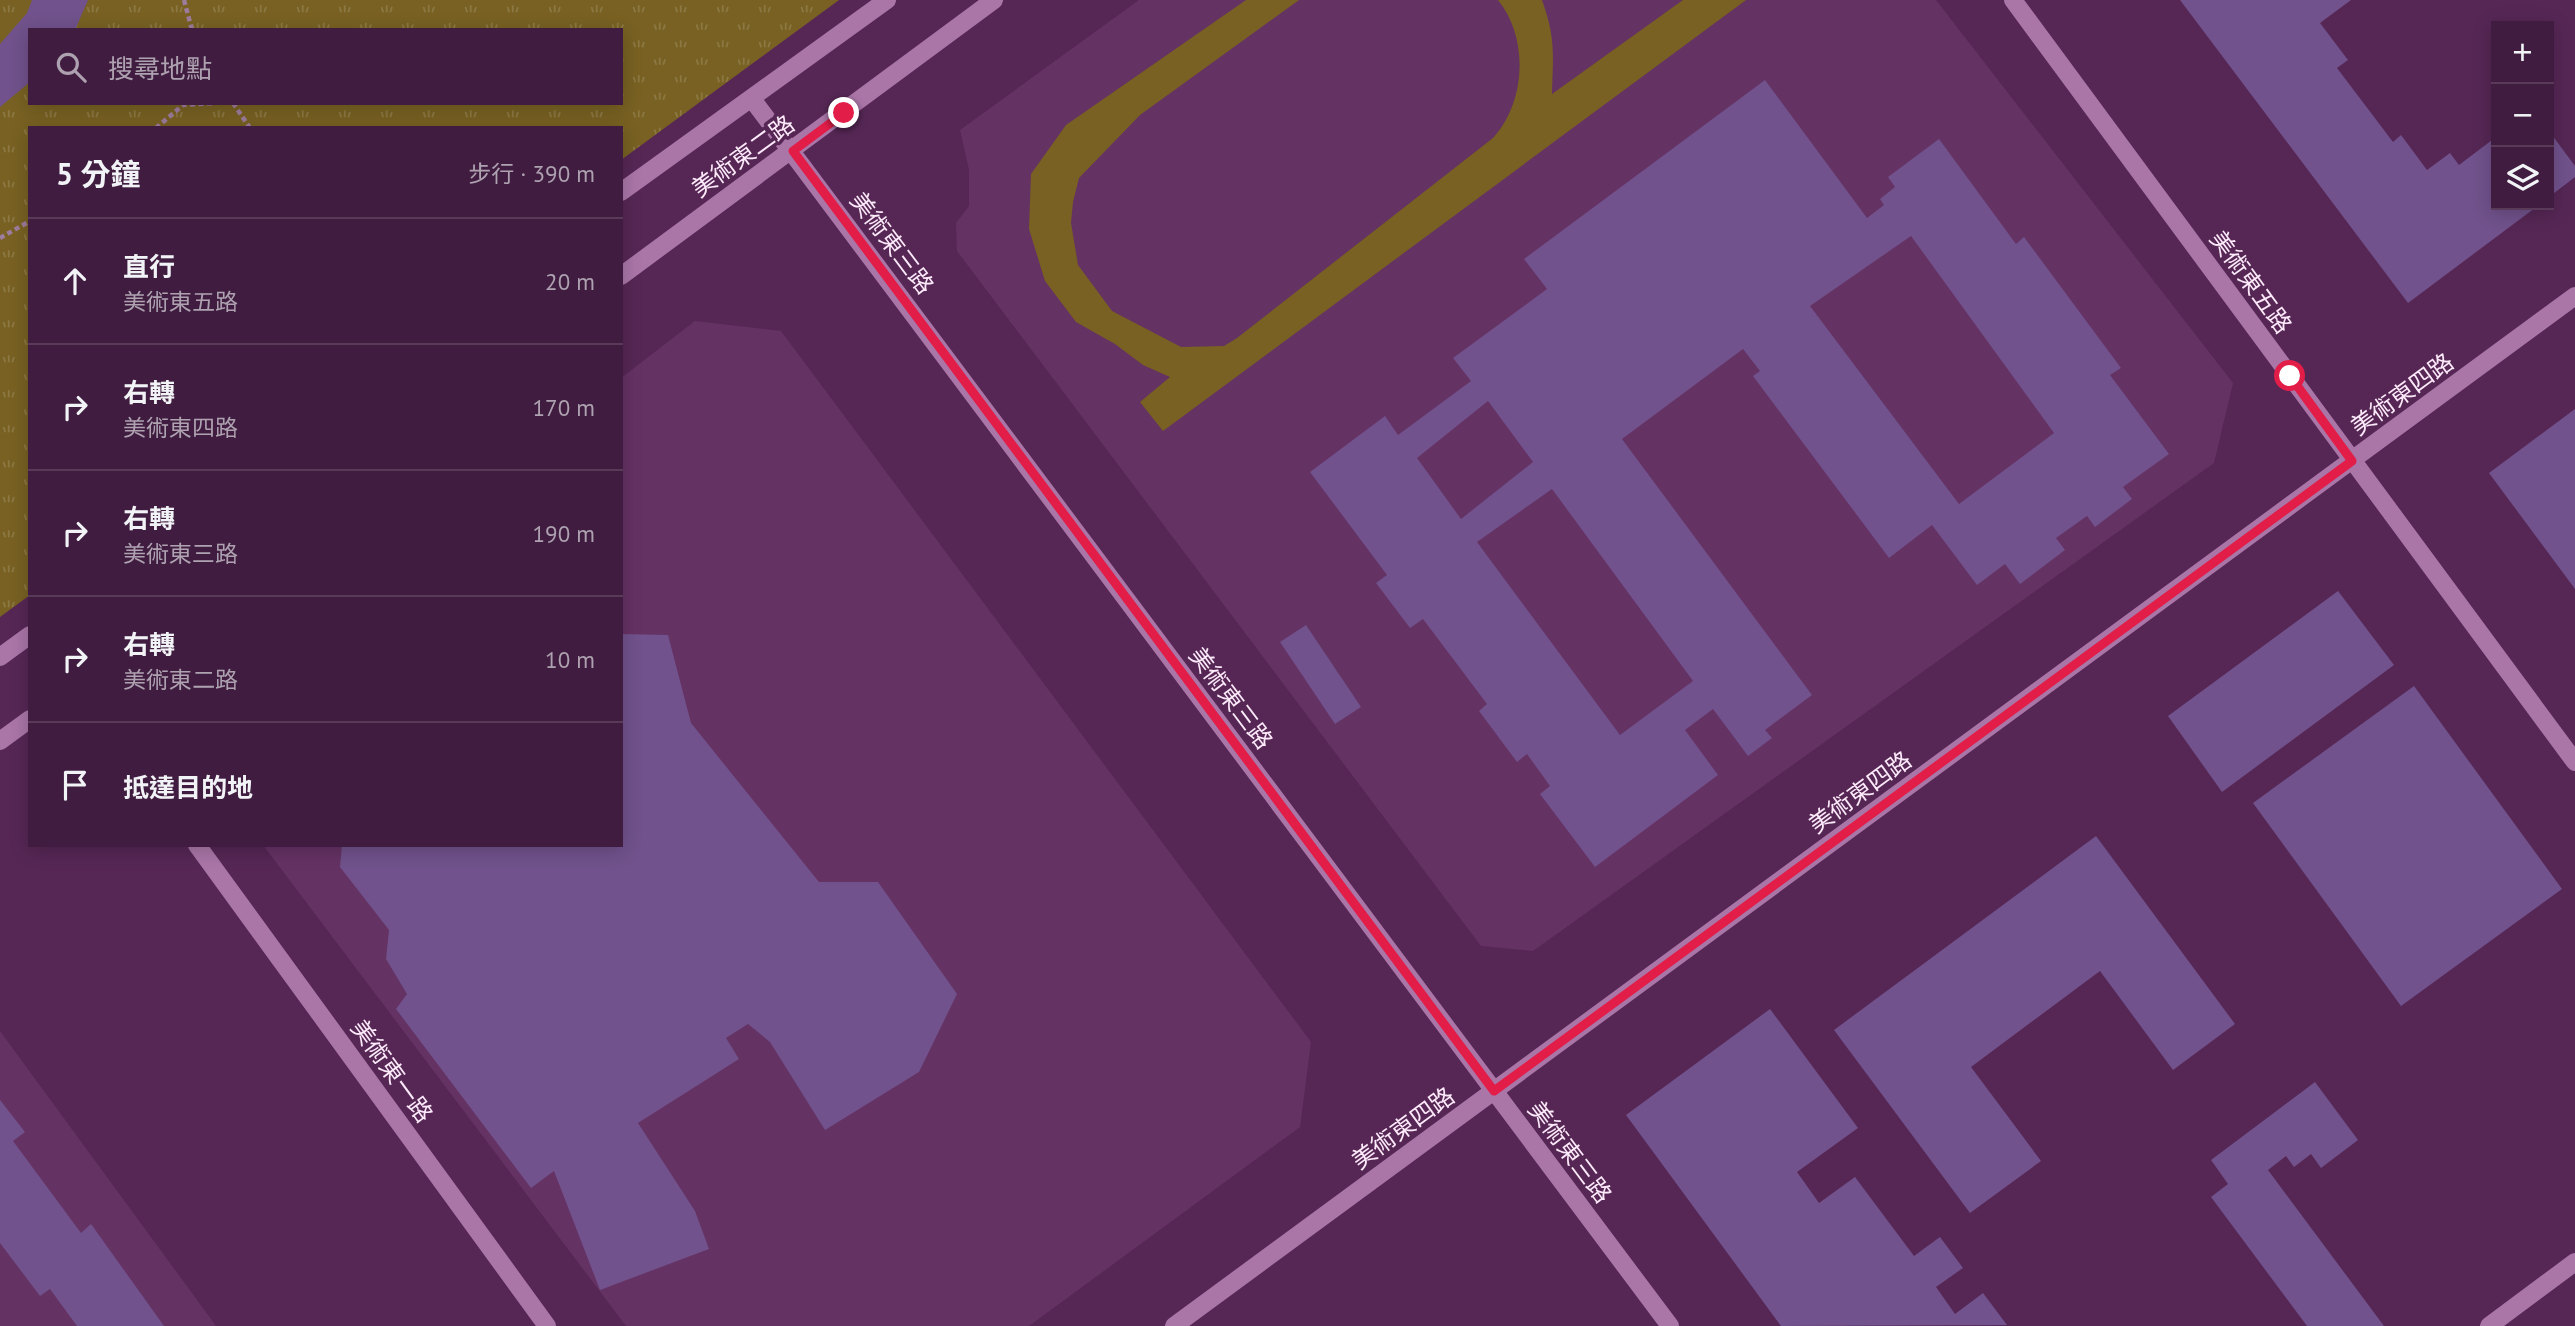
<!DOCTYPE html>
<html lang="zh-TW">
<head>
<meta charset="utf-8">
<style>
  body { margin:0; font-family:"PT Sans","Noto Sans TC",sans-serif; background:#4b2a4b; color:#f1f3f6 }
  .controls { position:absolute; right:21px; top:21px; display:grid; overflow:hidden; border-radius:0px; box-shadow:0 4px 18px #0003 }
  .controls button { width:63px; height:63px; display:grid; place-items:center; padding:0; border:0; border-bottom:2px solid #593b59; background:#401d40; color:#f1f3f6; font:35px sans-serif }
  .stop { position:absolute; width:21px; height:21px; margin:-16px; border:5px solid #e11d48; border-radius:50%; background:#fff }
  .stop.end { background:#e11d48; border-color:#fff; box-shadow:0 2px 7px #0008 }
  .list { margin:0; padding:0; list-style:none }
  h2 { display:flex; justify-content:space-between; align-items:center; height:91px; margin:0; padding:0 28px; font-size:30px }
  h2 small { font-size:23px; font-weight:400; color:#aea2b1 }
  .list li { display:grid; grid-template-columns:46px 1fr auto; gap:21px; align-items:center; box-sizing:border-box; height:126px; padding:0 28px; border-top:2px solid #593b59 }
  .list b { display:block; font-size:26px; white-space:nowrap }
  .list p { margin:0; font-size:23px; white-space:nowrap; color:#aea2b1 }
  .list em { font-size:23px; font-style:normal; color:#aea2b1 }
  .icon { flex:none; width:38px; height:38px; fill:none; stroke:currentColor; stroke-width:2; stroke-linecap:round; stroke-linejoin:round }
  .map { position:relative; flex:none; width:2575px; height:1326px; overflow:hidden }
  .search { position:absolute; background:#401d40; box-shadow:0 4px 18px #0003; left:28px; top:28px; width:595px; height:77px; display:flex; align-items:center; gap:18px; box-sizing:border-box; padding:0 24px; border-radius:0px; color:#aea2b1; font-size:26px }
  .panel { position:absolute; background:#401d40; box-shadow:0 4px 18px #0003; left:28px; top:126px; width:595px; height:721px; border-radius:0px }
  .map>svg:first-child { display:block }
</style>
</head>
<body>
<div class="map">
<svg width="2575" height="1326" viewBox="0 0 2575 1326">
  <defs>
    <pattern id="park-tufts" width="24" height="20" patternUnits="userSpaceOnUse" patternTransform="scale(1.75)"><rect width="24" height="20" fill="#786122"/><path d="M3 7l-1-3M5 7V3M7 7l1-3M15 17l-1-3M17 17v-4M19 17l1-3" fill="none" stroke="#8c7843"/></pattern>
  </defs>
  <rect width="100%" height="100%" fill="#562755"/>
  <g fill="#653264">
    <polygon points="1139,0 1936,0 2233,383 2214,463 1533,951 1481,946 957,251 956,223 969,206 969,170 960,130"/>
    <polygon points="695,321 781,331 1311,1042 1300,1127 1029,1326 626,1326 263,845 621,845 621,378"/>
    <polygon points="0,1031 216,1326 0,1326"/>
  </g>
  <path fill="#786122" d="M1246,0H1299L1140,115L1079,178L1073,202L1071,223L1078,265L1112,311L1181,347L1224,346L1237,338L1493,138C1526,102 1529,38 1498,0H1542C1556,39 1553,55 1552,94L1683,0H1746L1163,431L1140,402L1170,377L1143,365L1115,344L1076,322L1045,281L1029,229L1031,174L1066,125Z"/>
  <path fill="url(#park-tufts)" fill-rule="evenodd" d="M0,0H839L621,160V128H30V595L0,617ZM30,30H621V103H30Z"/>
  <g fill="#71528c" fill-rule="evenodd">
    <polygon points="32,0 88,0 75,30 30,30 30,82 0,107 0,44 27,13"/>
    <polygon points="2180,0 2351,0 2320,23 2348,60 2337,68 2393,142 2401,135 2427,170 2450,153 2459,165 2496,137 2496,205 2539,205 2408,303"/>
    <path d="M1765,80L1867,218L1884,205L1880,199L1895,187L1888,177L1939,139L2016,244L2024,237L2121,368L2110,375L2169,454L2123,487L2132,499L2095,527L2087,516L2056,538L2065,550L2020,584L2005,564L1977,585L1932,525L1889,558L1753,376L1760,371L1743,349L1622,439L1812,695L1765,730L1772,738L1748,756L1713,709L1685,730L1718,775L1595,867L1540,794L1550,786L1527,754L1517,762L1479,711L1487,704L1423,619L1410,628L1376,583L1387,575L1310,472L1385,416L1398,435L1471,381L1453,358L1547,289L1524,259ZM1911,236L2054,433L1959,504L1810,306ZM1488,401L1533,462L1461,519L1417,458ZM1552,489L1693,681L1620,735L1477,542Z"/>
    <polygon points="2549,131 2575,166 2575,177 2549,197"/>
    <polygon points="2575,409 2575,589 2489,473"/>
    <polygon points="2338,591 2394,665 2222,792 2168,716"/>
    <polygon points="1306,625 1361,707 1335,724 1280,642"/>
    <polygon points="621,634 668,635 691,723 819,882 878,882 957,994 919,1072 825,1130 770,1042 748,1024 726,1038 739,1059 638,1123 695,1211 709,1249 600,1290 554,1171 531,1188 396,1009 407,994 386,959 389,930 340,867 342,845 621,845"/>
    <polygon points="2414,686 2562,889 2401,1006 2253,803"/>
    <polygon points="2096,836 2235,1024 2173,1070 2100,971 1971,1067 2041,1161 1970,1213 1834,1030"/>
    <polygon points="1770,1009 1858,1128 1797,1172 1819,1203 1855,1177 1914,1256 1940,1237 1963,1268 1936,1287 1955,1314 1983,1293 2007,1325 1781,1326 1626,1115"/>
    <polygon points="2315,1082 2358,1140 2321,1168 2311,1154 2294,1167 2286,1156 2268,1170 2384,1326 2307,1326 2211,1197 2228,1184 2211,1160"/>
    <polygon points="0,1100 25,1132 13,1141 81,1233 91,1224 164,1326 77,1326 50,1289 40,1296 0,1243"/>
  </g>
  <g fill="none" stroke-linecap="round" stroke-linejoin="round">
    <g stroke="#9e7c9d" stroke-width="4.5" stroke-dasharray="5 3.5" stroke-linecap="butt">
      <polyline points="184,0 192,30"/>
      <polyline points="233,103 250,128"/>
      <polyline points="156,128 183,105 214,103"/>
      <polyline points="0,238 30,221"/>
    </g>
    <g stroke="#aa76a8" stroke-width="18">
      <polyline points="2013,0 2575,762"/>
      <polyline points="752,99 1670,1326"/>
      <polyline points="621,192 887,0"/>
      <polyline points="621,276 994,0"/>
      <polyline points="0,657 30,635"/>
      <polyline points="0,741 30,719"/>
      <polyline points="197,845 547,1326"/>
      <polyline points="1174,1326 2575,296"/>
      <polyline points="2489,1326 2575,1262"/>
    </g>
  </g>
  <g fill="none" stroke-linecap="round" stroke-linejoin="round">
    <polyline stroke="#e11d48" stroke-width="9" points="844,113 793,151 1494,1091 2352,461 2290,376"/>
  </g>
  <g text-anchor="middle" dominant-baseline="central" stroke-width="7" stroke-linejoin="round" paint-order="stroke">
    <g font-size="24" fill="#fceafa" stroke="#562755">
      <text transform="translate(743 156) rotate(-36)">美術東二路</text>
      <text transform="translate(892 243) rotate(53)">美術東三路</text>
      <text transform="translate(2251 282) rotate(54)">美術東五路</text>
      <text transform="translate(2402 394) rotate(-36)">美術東四路</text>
      <text transform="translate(1231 698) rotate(53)">美術東三路</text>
      <text transform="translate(1860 792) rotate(-36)">美術東四路</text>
      <text transform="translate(392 1071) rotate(54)">美術東一路</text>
      <text transform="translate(1403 1128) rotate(-36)">美術東四路</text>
      <text transform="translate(1570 1152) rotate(53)">美術東三路</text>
    </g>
  </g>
</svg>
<div class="controls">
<button>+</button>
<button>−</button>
<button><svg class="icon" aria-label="layers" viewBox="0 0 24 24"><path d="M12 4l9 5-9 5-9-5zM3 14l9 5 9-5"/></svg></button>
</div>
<div class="stop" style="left:2290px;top:376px"></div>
<div class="stop end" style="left:844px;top:113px"></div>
<div class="search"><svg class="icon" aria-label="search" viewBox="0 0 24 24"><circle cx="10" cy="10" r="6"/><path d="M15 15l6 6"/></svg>搜尋地點</div>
<section class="panel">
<h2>5 分鐘<small>步行 · 390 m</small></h2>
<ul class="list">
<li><svg class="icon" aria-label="ahead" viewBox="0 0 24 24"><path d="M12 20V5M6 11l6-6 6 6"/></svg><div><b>直行</b><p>美術東五路</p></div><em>20 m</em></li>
<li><svg class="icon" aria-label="right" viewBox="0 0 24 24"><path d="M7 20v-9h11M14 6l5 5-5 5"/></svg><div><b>右轉</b><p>美術東四路</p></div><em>170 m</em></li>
<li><svg class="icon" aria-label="right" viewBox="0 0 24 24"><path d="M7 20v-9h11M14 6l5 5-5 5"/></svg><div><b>右轉</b><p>美術東三路</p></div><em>190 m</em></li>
<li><svg class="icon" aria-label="right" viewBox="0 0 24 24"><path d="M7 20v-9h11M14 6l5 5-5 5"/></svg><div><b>右轉</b><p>美術東二路</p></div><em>10 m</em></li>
<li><svg class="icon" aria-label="arrive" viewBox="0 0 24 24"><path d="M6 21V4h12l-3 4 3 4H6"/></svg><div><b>抵達目的地</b></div></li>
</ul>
</section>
</div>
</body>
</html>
